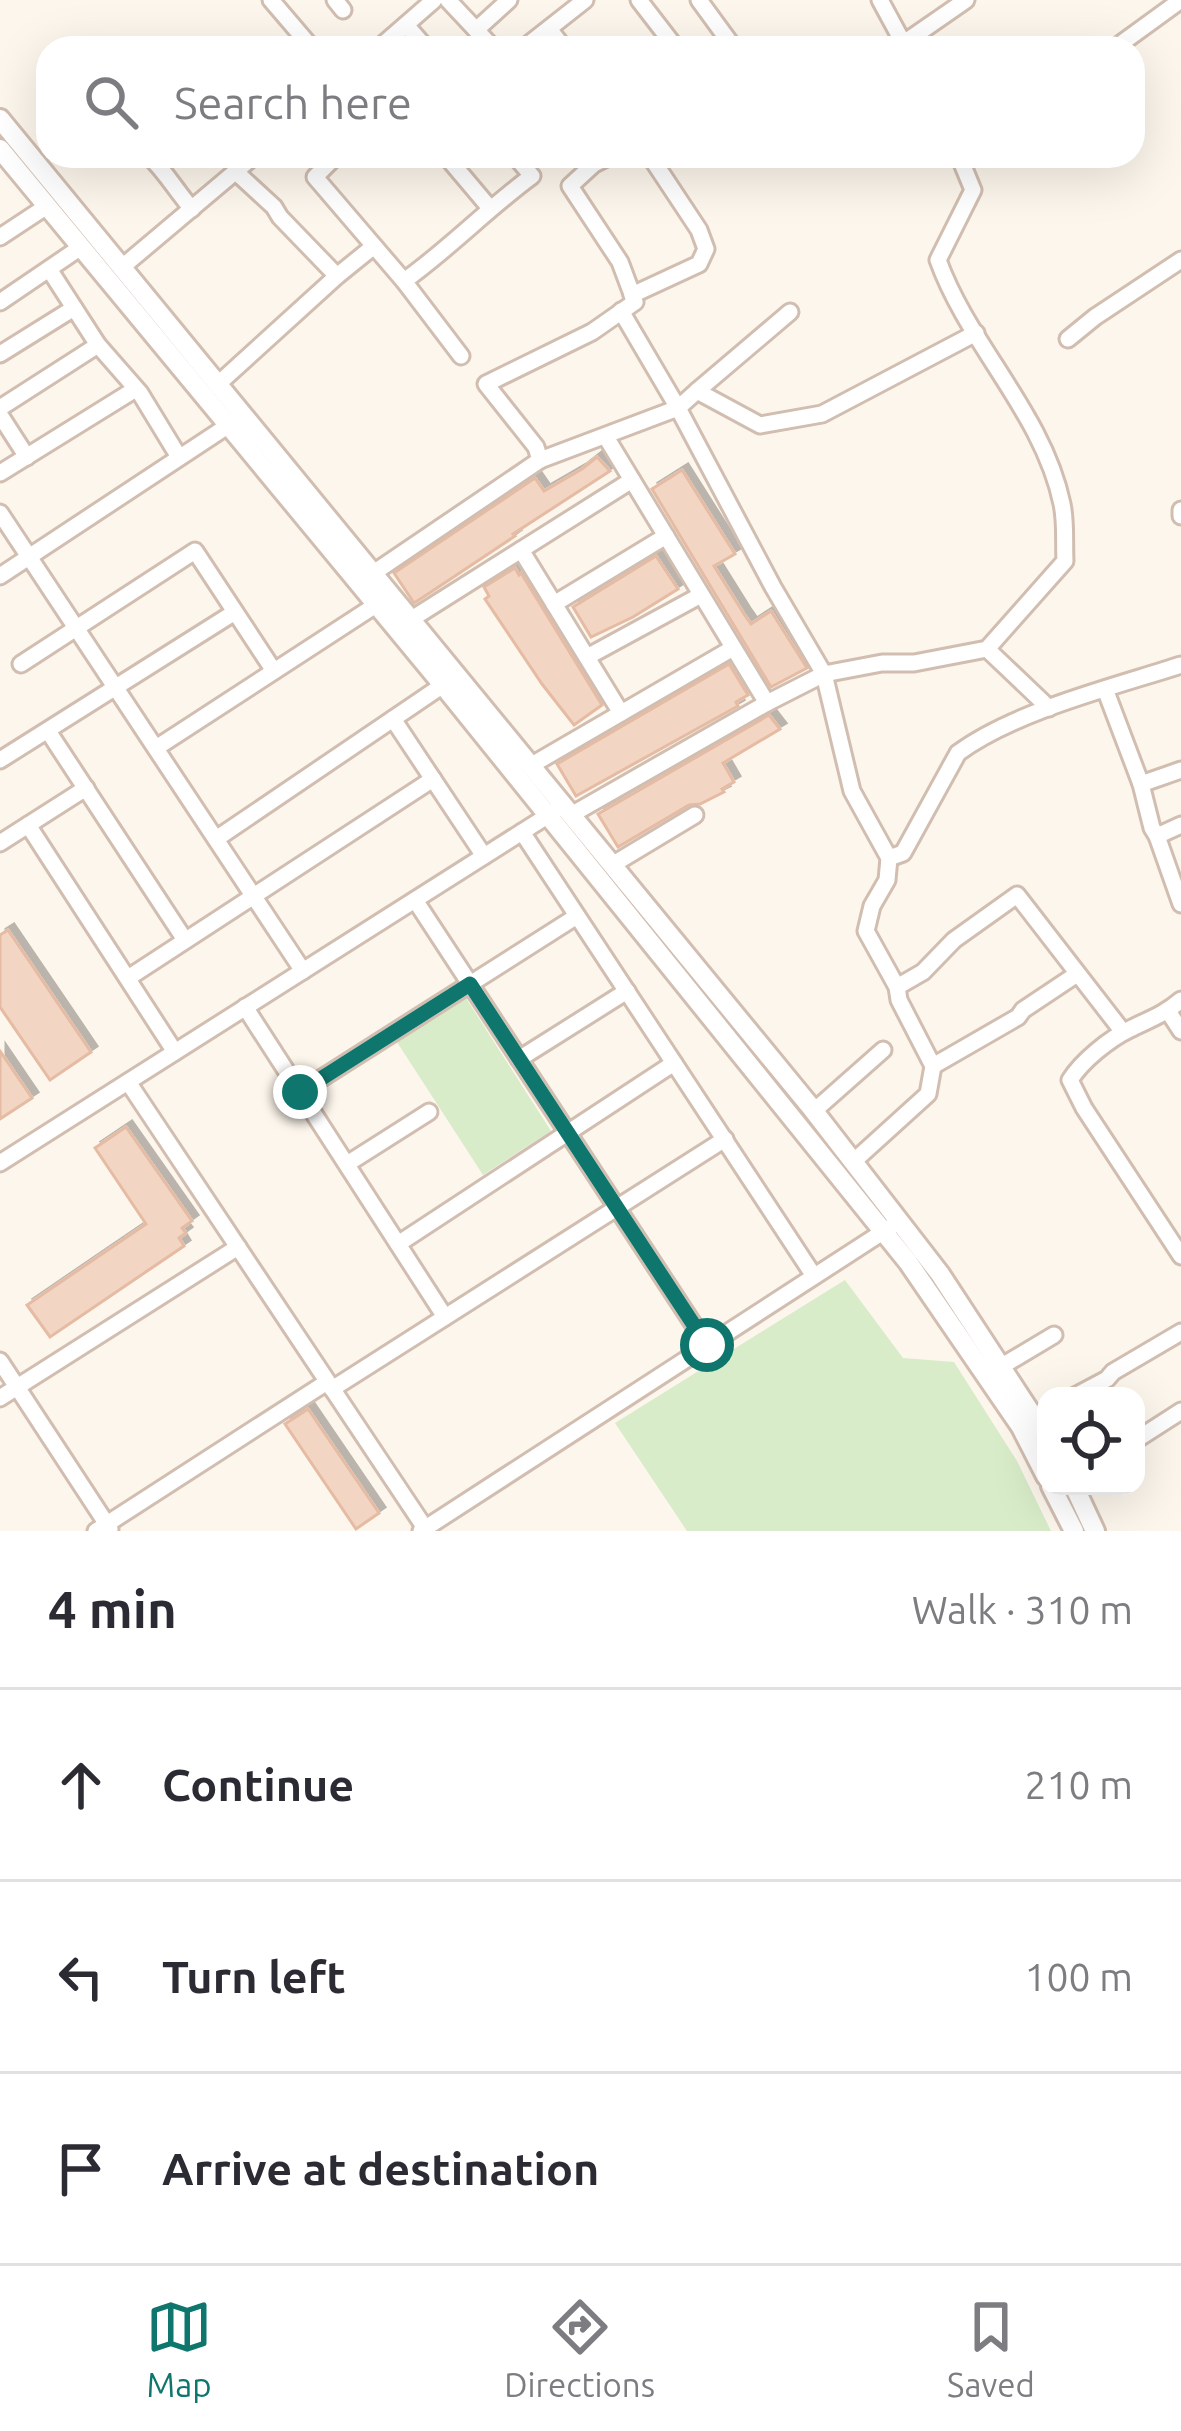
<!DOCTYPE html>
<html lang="en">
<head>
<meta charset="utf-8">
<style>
  body { margin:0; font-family:Ubuntu,sans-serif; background:#f7f7f7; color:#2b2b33 }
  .controls { position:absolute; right:36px; bottom:36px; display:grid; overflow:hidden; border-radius:24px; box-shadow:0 12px 48px #0002 }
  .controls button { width:108px; height:108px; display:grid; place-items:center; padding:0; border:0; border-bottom:3px solid #e1e1e2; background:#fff; color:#2b2b33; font:60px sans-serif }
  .stop { position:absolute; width:36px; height:36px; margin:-27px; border:9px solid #0f766e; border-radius:50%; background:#fff }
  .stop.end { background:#0f766e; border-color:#fff; box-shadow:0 3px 12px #0008 }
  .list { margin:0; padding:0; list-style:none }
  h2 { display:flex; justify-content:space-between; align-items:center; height:156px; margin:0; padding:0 48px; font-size:51px }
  h2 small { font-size:39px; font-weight:400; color:#7c7c81 }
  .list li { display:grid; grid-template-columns:78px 1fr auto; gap:36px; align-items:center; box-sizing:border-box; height:192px; padding:0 48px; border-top:3px solid #e1e1e2 }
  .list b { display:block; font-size:45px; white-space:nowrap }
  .list em { font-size:39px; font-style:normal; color:#7c7c81 }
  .icon { flex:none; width:66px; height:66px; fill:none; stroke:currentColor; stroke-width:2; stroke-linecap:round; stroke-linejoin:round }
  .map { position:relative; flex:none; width:1181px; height:1531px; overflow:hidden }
  .search { position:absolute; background:#fff; box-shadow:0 12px 48px #0002; left:36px; right:36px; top:36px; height:132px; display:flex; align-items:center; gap:30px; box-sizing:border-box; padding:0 42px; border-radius:36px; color:#7c7c81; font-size:45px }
  .sheet { height:732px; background:#fff }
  nav { display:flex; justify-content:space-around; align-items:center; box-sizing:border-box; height:168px; border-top:3px solid #e1e1e2; background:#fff; font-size:33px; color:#7c7c81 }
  nav a { display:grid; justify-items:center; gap:6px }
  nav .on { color:#0f766e }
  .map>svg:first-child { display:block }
</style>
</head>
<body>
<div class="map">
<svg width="1181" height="1531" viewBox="0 0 1181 1531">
  <defs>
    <filter id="shadow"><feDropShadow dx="6" dy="-6" stdDeviation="0" flood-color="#0004"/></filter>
  </defs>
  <rect width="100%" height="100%" fill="#fdf6ec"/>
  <g fill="#d8ecc9">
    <polygon points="464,995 551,1131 483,1175 395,1039"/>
    <polygon points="845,1280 903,1358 954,1362 1017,1461 1051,1531 687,1531 615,1423"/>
  </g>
  <g fill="#f3d5c3" stroke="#e6bba3" stroke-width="3" filter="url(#shadow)">
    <polygon points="597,457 610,471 513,534 515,536 431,592 414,603 394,573 535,478 544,491 582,469"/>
    <polygon points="682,470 735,554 714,566 744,614 751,624 771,611 807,668 771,687 652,489"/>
    <polygon points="656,556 678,589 633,617 591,637 573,607"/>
    <polygon points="515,568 519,575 521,573 602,705 574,725 542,684 485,599 489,596 484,587"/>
    <polygon points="729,664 748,695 736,702 738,706 576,796 557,764"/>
    <polygon points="769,715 780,729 723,763 734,782 722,789 724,792 700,804 689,805 618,847 598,814"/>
    <polygon points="8,930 91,1052 50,1080 0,1007 0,935"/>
    <polygon points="0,1051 32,1098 0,1119"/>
    <polygon points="126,1127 192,1221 182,1228 186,1233 179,1238 184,1246 50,1337 27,1305 146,1224 95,1148"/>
    <polygon points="308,1409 379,1513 356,1529 285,1424"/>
  </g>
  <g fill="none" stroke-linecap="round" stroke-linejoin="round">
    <defs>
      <g id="minor">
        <polyline points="271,0 312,48"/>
        <polyline points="335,0 343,10"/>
        <polyline points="448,0 493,48"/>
        <polyline points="639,0 676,48"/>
        <polyline points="699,0 734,48"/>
        <polyline points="880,0 906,48"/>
        <polyline points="406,25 426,48"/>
        <polyline points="549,29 564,48"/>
        <polyline points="476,30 509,0"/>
        <polyline points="904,43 966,0"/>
        <polyline points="379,48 434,0"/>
        <polyline points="524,48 585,0"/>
        <polyline points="1115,48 1181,0"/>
        <path d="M149,156C166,172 177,192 192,209"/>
        <polyline points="336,156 315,177 404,281 461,356"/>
        <polyline points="446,156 489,207"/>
        <polyline points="236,172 274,207 280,217 337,276"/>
        <polyline points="0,237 47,206"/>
        <polyline points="121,268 254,156"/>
        <polyline points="49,269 98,345 140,393 179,457"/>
        <path d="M404,281C449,249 487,209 532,176L515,156"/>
        <polyline points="632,295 699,264 706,249 699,230 650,156"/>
        <polyline points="0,302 81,247"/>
        <polyline points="621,311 678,408 773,587 824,674 852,791 889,858 887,880 872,906 866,931 897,987 899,1000 933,1066 928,1094 853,1162"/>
        <polyline points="1068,339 1095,317 1181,260"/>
        <polyline points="0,354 74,308"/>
        <polyline points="217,385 337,276 374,246"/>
        <polyline points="697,391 790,312"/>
        <polyline points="0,408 98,345"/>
        <polyline points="0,415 27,457"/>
        <polyline points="606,437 767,703"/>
        <polyline points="540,460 678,408 697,391 760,425 822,414 976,333"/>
        <polyline points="0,473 134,390"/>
        <polyline points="1181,510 1181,516"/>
        <polyline points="0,513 303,971"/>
        <polyline points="521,550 621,713"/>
        <polyline points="372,574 540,460 536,447 486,384 592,332 635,302 620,262 570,186 594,164 610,156"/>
        <polyline points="0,576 238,419"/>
        <polyline points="554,604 666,536"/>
        <polyline points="410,620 632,480"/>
        <polyline points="987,649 1049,708"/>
        <polyline points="587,657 701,595"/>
        <polyline points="21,664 195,551 274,671"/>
        <polyline points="1105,689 1141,784 1152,828 1157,836 1181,904"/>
        <polyline points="393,719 484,856"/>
        <polyline points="48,731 185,940"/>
        <polyline points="156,748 385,599"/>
        <polyline points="0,760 235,612"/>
        <polyline points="530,766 733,648"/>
        <polyline points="1141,784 1181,770"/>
        <path d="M571,815L767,703L824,674L882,663H914L987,649L1065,561C1064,542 1066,522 1062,504C1043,413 969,346 938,260L973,190L959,156"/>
        <polyline points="28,825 175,1052"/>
        <polyline points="522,832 814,1276"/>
        <polyline points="1157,836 1181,825"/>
        <polyline points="216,839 443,685"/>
        <polyline points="0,843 86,788"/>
        <path d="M889,858L903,853L958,753C1015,711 1113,687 1181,665"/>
        <polyline points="612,865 695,815"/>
        <polyline points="415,900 707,1345"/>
        <polyline points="128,978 433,779"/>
        <polyline points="897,987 923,972 954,940 1017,895 1123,1032"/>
        <path d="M1181,1000C1165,1014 1148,1020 1130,1029C1109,1039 1082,1061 1070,1080L1084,1108L1181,1256"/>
        <polyline points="245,1007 445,1317"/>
        <polyline points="1168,1011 1181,1031"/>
        <polyline points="519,1059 627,991"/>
        <polyline points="933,1066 1018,1017 1023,1010 1077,974"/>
        <polyline points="128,1082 425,1528"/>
        <polyline points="300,1092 577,916"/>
        <polyline points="814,1111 883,1050"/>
        <polyline points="0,1163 555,811"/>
        <polyline points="347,1164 429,1112"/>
        <polyline points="398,1244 674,1063"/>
        <polyline points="0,1361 110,1529"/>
        <polyline points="1002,1366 1054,1335"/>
        <polyline points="332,1389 725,1139"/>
        <polyline points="1075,1396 1107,1379 1113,1372 1181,1332"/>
        <polyline points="0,1398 238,1247"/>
        <polyline points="1136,1440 1181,1411"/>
        <polyline points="96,1531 327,1382"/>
        <polyline points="421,1531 892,1226"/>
      </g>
      <g id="tertiary">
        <polyline points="0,119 810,1106 940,1274 1046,1436"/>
        <polyline points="0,149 443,685 908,1262 1021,1427 1046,1476"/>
        <polyline points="1051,1486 1074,1531"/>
        <polyline points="1074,1486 1095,1531"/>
      </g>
    </defs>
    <use href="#minor" stroke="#d1beb0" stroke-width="21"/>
    <use href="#tertiary" stroke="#d1beb0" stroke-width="24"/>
    <use href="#minor" stroke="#fff" stroke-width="15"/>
    <use href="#tertiary" stroke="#fff" stroke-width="18"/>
  </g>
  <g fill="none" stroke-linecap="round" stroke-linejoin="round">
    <polyline stroke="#0f766e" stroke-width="15" points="300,1092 470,984 707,1345"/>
  </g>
</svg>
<div class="controls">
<button><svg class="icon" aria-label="locate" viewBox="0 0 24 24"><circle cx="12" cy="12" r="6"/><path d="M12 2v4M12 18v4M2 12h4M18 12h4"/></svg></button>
</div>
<div class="stop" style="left:707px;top:1345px"></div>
<div class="stop end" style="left:300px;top:1092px"></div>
<div class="search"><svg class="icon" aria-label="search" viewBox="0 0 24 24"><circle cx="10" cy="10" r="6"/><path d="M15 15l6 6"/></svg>Search here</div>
</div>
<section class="sheet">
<h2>4 min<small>Walk · 310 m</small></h2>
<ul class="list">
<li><svg class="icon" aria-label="ahead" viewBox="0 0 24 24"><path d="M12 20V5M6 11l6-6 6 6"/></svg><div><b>Continue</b></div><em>210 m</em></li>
<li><svg class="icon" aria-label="left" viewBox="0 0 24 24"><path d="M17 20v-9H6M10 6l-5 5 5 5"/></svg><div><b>Turn left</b></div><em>100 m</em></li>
<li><svg class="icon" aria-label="arrive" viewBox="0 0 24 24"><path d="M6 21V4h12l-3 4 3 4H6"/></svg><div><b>Arrive at destination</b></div></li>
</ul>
</section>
<nav>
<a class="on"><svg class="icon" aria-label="map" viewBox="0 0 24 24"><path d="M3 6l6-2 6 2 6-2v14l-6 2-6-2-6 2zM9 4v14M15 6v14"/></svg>Map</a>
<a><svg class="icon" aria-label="directions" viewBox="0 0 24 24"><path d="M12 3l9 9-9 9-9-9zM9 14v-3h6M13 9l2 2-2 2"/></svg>Directions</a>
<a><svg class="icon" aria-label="saved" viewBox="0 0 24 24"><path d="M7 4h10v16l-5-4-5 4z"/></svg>Saved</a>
</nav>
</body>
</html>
